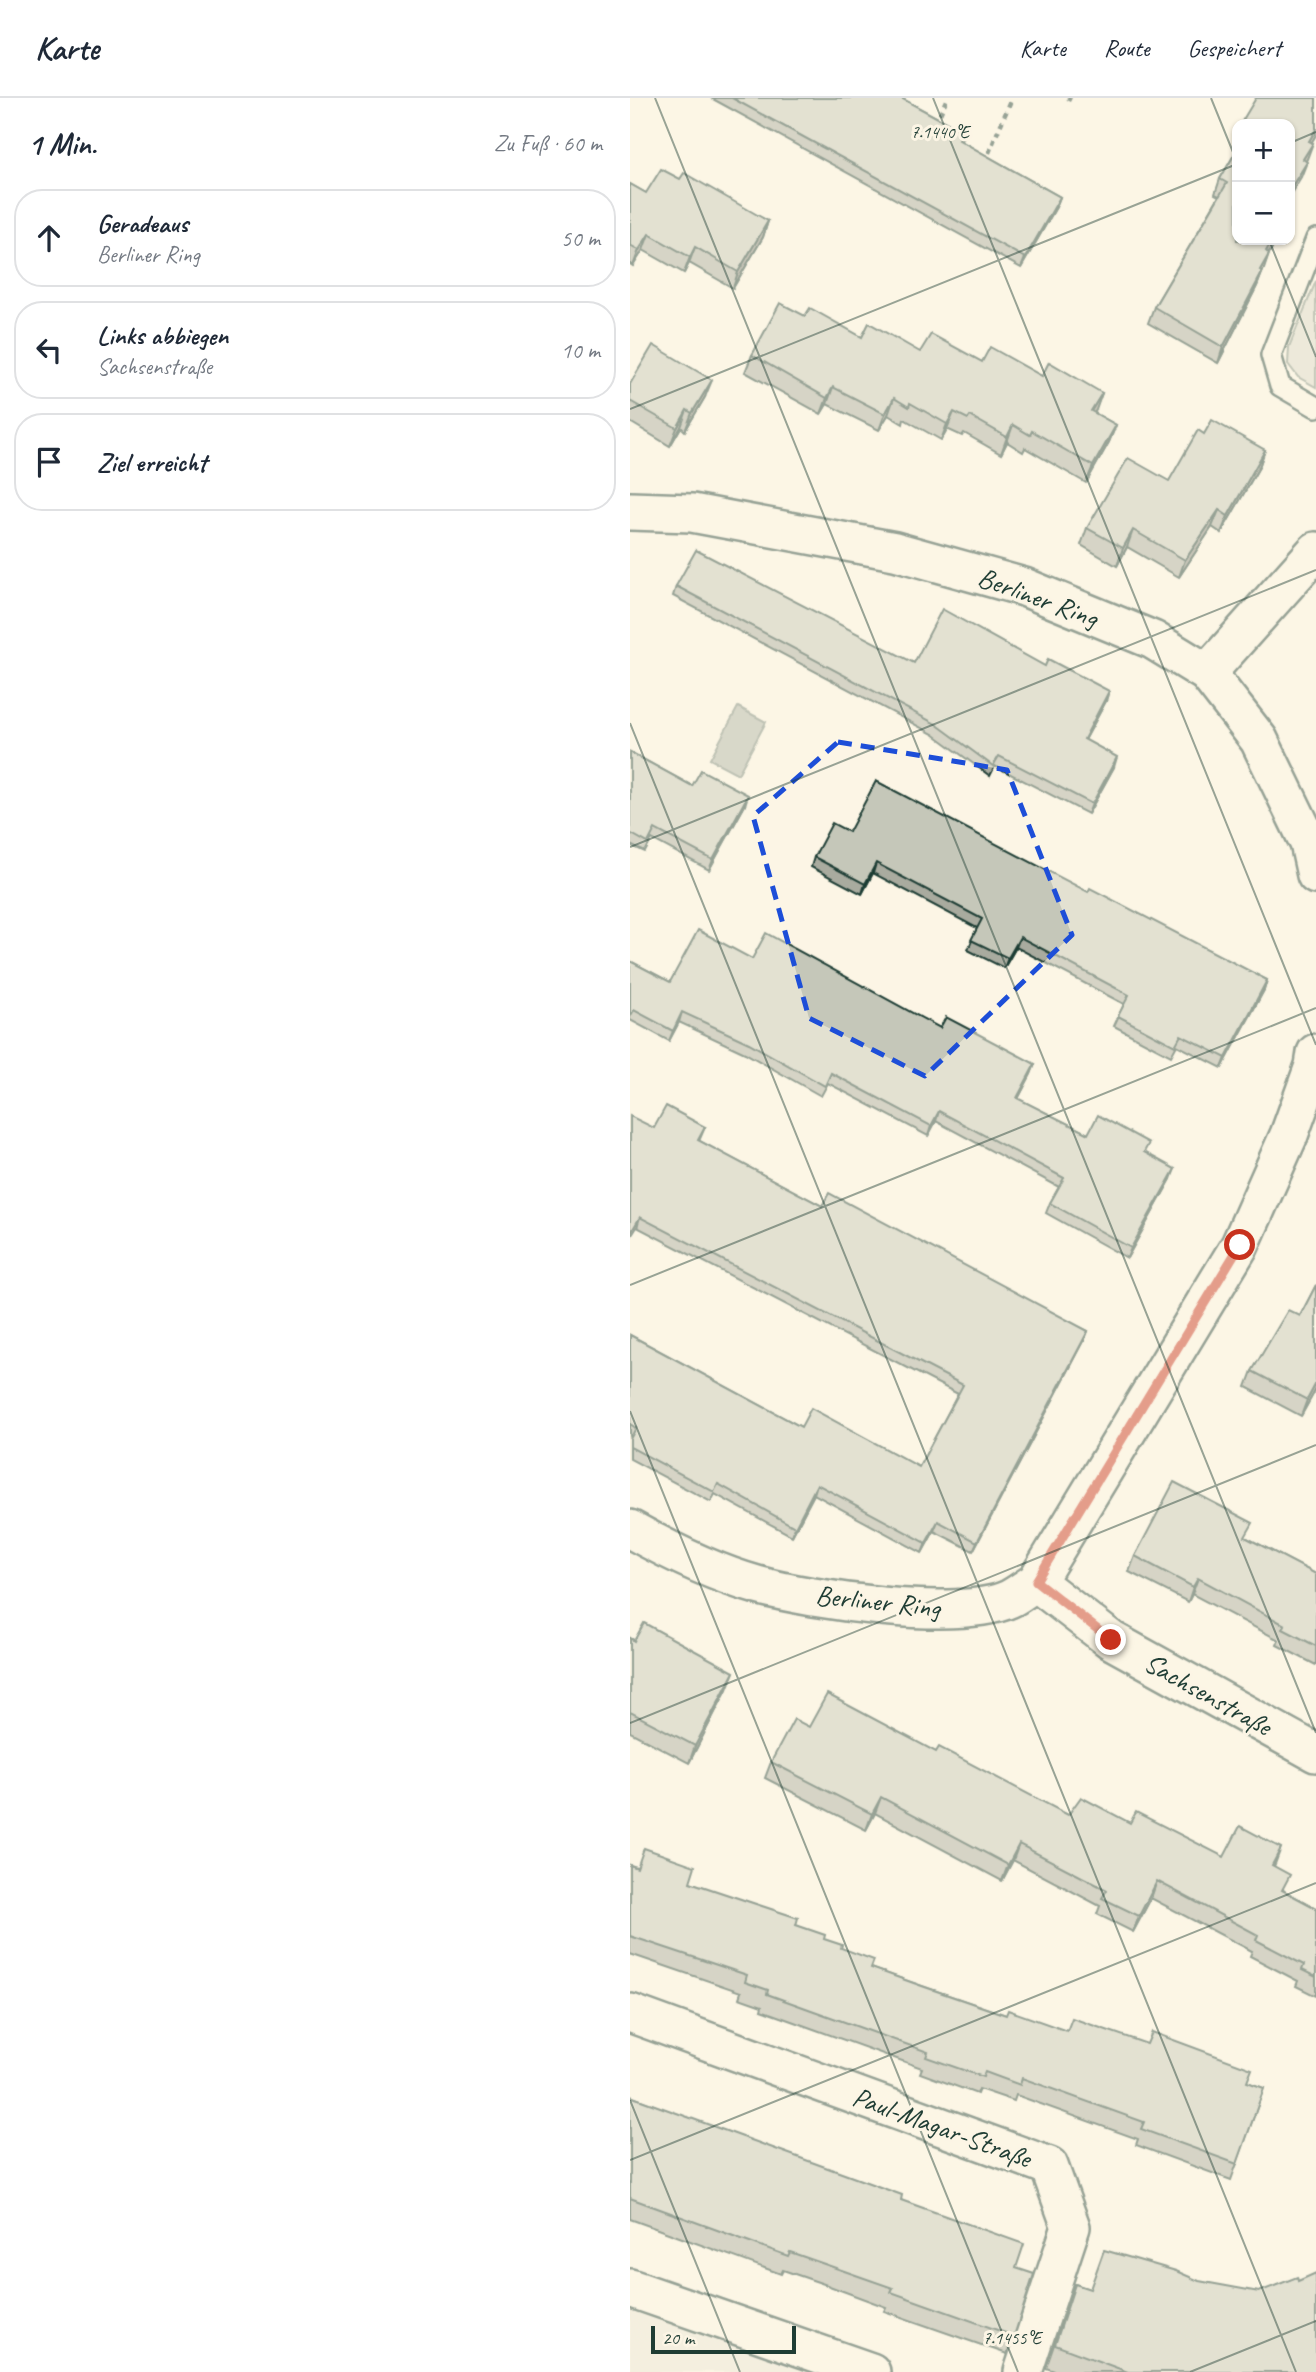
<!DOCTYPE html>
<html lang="de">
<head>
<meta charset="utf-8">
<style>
  body { margin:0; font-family:Caveat,sans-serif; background:#f2f2f3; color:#1f2937 }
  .controls { position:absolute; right:21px; top:21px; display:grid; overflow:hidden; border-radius:14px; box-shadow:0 2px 5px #0004 }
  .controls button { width:63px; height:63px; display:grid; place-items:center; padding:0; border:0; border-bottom:2px solid #e0e1e3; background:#fff; color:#1f2937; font:35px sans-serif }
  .scale { position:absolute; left:21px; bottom:18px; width:145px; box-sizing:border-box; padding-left:7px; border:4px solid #1f3d34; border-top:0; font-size:19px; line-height:24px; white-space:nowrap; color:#1f3d34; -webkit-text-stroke:5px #fcf5e5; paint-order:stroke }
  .stop { position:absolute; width:21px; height:21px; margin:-16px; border:5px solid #c8321e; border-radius:50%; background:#fff }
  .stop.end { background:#c8321e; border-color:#fff; box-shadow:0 2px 7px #0008 }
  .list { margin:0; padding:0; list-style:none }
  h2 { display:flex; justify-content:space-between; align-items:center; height:91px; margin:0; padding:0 28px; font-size:30px }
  h2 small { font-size:23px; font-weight:400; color:#747a83 }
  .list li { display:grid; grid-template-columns:46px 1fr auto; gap:21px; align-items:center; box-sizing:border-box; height:98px; margin:0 14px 14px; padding:0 14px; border:2px solid #e0e1e3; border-radius:28px }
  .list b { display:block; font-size:26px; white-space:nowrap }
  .list p { margin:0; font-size:23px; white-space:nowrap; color:#747a83 }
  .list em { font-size:23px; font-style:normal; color:#747a83 }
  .icon { flex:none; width:38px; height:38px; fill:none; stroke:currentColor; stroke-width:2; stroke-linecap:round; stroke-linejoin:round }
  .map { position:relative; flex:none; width:686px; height:2274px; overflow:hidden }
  header { display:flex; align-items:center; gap:42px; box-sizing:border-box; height:98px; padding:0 35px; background:#fff; border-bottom:2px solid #e0e1e3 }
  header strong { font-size:33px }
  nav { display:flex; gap:38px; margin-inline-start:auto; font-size:24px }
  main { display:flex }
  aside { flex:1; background:#fff }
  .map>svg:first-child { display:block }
</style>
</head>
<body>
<header>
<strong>Karte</strong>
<nav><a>Karte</a><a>Route</a><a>Gespeichert</a></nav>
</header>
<main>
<aside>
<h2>1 Min.<small>Zu Fuß · 60 m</small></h2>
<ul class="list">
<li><svg class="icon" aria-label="ahead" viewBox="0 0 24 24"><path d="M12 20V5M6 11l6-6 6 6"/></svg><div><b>Geradeaus</b><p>Berliner Ring</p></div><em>50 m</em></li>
<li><svg class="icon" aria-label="left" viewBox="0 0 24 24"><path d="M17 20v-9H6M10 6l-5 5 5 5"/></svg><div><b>Links abbiegen</b><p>Sachsenstraße</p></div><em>10 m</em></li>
<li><svg class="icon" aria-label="arrive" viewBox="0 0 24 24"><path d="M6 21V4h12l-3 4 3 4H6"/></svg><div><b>Ziel erreicht</b></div></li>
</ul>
</aside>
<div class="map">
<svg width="686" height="2274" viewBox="0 0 686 2274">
  <rect width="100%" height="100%" fill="#fcf5e5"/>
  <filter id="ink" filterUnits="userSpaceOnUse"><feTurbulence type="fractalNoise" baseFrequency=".0143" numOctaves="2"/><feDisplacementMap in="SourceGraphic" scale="14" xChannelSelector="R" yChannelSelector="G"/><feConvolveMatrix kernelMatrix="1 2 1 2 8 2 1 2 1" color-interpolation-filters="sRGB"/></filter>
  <g filter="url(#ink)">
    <polygon fill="#ece7d8" points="0,2176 260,2274 0,2274"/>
    <polygon fill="#dcdacc" stroke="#7e8c80" stroke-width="2" points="686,183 686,289 668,279 658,266 659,249"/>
    <polygon fill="#aeb3a7" stroke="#758479" stroke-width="2" points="108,609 136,624 108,676 80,661"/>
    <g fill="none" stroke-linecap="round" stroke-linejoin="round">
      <defs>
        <polyline id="lane" points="686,141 641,257 650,288 686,309"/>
        <g id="street">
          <polyline points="0,413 62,415 265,453 394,489 523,542 577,575 629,642 679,745 686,777"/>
          <polyline points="577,575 686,453"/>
          <path d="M0,1431C39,1453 84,1475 127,1487C180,1502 329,1524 379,1501C388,1497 397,1489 406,1484L610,1147L659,1037L684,968L686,955"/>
          <polyline points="406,1484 481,1542 686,1655"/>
          <polyline points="0,1915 419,2068 441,2129 393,2274"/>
          <polyline points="0,2190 241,2274"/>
        </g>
      </defs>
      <use href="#lane" stroke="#1f3d34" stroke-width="24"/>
      <use href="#street" stroke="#1f3d34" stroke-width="42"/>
      <g stroke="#1f3d34" stroke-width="4.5" stroke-dasharray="5 5" stroke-linecap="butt">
        <polyline points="437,0 441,2"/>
        <polyline points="306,25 317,0"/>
        <polyline points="355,64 382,0"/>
      </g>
      <use href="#lane" stroke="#fcf5e5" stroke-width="19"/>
      <use href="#street" stroke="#fcf5e5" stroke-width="37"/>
    </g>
    <g fill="#a9ab9f" stroke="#1f3d34" stroke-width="2">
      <polygon points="81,0 271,0 334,34 331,43 430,99 426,109 391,170"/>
      <polygon points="607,52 639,156 627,188 588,265 518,225 524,209 589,98 585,96 590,81"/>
      <polygon points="50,81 138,123 133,139 103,190 59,165 54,175 13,152 3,168 0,166 0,86 16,95"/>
      <polygon points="175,218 232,239 290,254 352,264 412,278 472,295 464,315 486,327 479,344 456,385 395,350 393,354 377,344 371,356 334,335 332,338 317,331 311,342 274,321 273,326 258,317 249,332 197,306 191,316 115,274 122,257"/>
      <polygon points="0,286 75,299 55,333 51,329 40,348 0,324"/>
      <polygon points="574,336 635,352 629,369 591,435 582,429 549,479 497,449 487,468 451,447 457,430 539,383"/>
      <polygon points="46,488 284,565 476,603 455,642 484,669 458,716 365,668 360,678 303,636 43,498"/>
      <polygon points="0,654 62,688 115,707 79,772 22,741 15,754 0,747"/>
      <polygon points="219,734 458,794 637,882 634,892 592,970 547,947 541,958 484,928 494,906 386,849 374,870 338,852 347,830 243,775 232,796 181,769 184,759"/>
      <polygon points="122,861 310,930 405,966 401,976 388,1001 458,1036 515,1055 541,1081 497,1160 416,1115 420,1105 429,1089 306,1023 298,1038 198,985 191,998 115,955 49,924 39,943 0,922 0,863 40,884"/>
      <polygon points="75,1029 69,1043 192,1108 458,1233 454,1243 343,1453 304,1433 292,1455 184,1396 162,1438 85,1396 81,1404 0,1361 0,1341 1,1339 0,1338 0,1237 171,1329 289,1369 328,1296 7,1129 24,1030"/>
      <polygon points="686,1187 686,1291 671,1318 616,1289 622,1273 670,1218"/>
      <polygon points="617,1440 686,1476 686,1567 647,1547 649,1542 562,1496 558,1504 499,1474 505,1458"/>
      <polygon points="0,1540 97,1591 59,1665 0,1634"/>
      <polygon points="179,1629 306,1654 438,1717 500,1725 594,1759 644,1768 654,1793 686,1810 686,1898 666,1888 668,1883 620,1858 622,1853 521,1800 503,1834 467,1816 470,1808 383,1762 372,1783 245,1715 236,1732 135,1680 141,1664"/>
      <polygon points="0,1767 60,1784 166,1827 211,1850 241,1870 292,1888 376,1917 437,1933 617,1984 634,1990 601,2082 506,2047 508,2041 386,1997 384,2003 349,1991 347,1996 290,1975 292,1970 131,1912 132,1908 109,1900 111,1894 0,1856"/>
      <polygon points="0,1998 271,2102 386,2170 384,2238 377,2256 254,2213 256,2209 194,2186 153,2172 151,2176 0,2121"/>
      <polygon points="445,2186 686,2274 427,2274 416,2270"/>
    </g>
    <g fill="#8a8b82" stroke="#1f3d34" stroke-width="2">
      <polygon points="686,31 686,37 673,59 679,43"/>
      <polygon points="683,45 677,61 668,76 673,61"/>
      <polygon points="677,64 671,79 660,97 660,91"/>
      <polygon points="430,99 426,109 391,170 395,160"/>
      <polygon points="138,123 133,139 103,190 108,174"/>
      <polygon points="19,136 13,152 3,168 9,152"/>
      <polygon points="643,142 647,142 631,169 636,153"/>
      <polygon points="65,149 59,165 54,175 60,159"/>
      <polygon points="639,156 634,171 624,187 630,172"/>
      <polygon points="633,173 627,188 588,265 593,249"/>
      <polygon points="82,282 75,299 55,333 62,315"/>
      <polygon points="203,289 197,306 191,316 197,300"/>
      <polygon points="472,295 466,312 455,330 461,313"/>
      <polygon points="264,300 258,317 249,332 255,316"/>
      <polygon points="57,312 51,329 40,348 47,330"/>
      <polygon points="324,314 317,331 311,342 317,326"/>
      <polygon points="383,327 377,344 371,356 377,339"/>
      <polygon points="486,327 479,344 456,385 463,368"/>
      <polygon points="635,352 629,369 591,435 598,418"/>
      <polygon points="589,412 582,429 549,479 555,462"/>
      <polygon points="503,432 497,449 487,468 493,450"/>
      <polygon points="479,593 476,603 450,651 454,641"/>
      <polygon points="487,659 484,669 458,716 462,706"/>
      <polygon points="118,697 115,707 79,772 83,762"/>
      <polygon points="246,765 243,775 232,796 235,786"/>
      <polygon points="390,839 386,849 374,870 378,860"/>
      <polygon points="637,882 634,892 592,970 596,960"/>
      <polygon points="52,914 49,924 39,943 43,933"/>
      <polygon points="405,966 401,976 383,1010 387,1000"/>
      <polygon points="309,1013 306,1023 298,1038 301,1028"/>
      <polygon points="545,1071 541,1081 497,1160 501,1150"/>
      <polygon points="10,1119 7,1129 0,1140 0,1136"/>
      <polygon points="458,1233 454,1243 343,1453 347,1444"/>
      <polygon points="686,1285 686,1291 671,1318 677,1302"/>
      <polygon points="187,1386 184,1396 162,1438 165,1429"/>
      <polygon points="308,1423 304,1433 292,1455 296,1445"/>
      <polygon points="568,1480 562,1496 558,1504 563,1489"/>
      <polygon points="104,1574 97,1591 59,1665 65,1648"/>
      <polygon points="251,1699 245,1715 236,1732 242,1716"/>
      <polygon points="389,1746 383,1762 372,1783 378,1767"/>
      <polygon points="651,1750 645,1766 636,1783 642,1767"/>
      <polygon points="527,1783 521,1800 503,1834 509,1818"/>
    </g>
    <g fill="#c5c7b9" stroke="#1f3d34" stroke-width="2">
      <polygon points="102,0 271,0 334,34 329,42 430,99 395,160"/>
      <polygon points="626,0 686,0 686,31 679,43 683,45 673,61 677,64 660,91 660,26 614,26 611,25"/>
      <polygon points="607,52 607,142 643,142 636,153 639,156 630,172 633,173 593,249 524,209 597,85 590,81"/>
      <polygon points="31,71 50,81 54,75 138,123 108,174 65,149 60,159 19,136 9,152 0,147 0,86 16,95"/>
      <polygon points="150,205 175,218 180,210 232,239 239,225 290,254 301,236 352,264 360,249 412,278 419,264 472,295 461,313 486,327 463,368 402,333 400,337 383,327 377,339 340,318 338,321 324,314 317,326 280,305 279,309 264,300 255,316 203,289 197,300 122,257"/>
      <polygon points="23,247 82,282 62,315 57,312 47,330 0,303 0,286"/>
      <polygon points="582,322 635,352 598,418 589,412 555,462 503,432 493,450 457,430 498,360 539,383 568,332 574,336"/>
      <polygon points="66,452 284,565 312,511 415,568 418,561 479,593 454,641 487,659 462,706 369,658 363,668 306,626 46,488"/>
      <polygon points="0,654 62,688 71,672 118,697 83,762 25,731 18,745 0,735"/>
      <polygon points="246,683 458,794 460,790 637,882 596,960 551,937 545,948 488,918 499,897 390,839 378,860 341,842 352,821 246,765 235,786 184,759 202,725 219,734"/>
      <polygon points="68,832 122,861 136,835 310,930 316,919 405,966 387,1000 458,1036 468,1017 519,1045 514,1054 545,1071 501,1150 420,1105 434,1080 309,1013 301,1028 201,975 195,988 119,945 52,914 43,933 4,912 0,919 0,863 40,884"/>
      <polygon points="36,1008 75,1029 68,1042 192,1108 199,1095 458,1233 347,1444 308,1423 296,1445 187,1386 165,1429 88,1386 84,1394 0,1349 0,1341 6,1330 0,1326 0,1237 171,1329 181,1310 289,1369 333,1287 10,1119 0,1136 0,1018 24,1030"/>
      <polygon points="686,1187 686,1285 677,1302 622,1273 658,1212 670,1218"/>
      <polygon points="544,1384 623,1425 615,1439 686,1476 686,1548 653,1531 655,1527 568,1480 563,1489 505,1458"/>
      <polygon points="14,1525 104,1574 65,1648 0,1614 0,1540 4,1543"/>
      <polygon points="197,1596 306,1654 309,1649 438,1717 451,1699 500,1725 506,1714 594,1759 610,1728 651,1750 642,1767 660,1777 652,1792 686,1810 686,1879 672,1872 674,1867 626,1842 628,1837 527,1783 509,1818 472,1800 477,1792 389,1746 378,1767 251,1699 242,1716 141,1664 164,1621 179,1629"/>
      <polygon points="14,1750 65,1768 60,1784 168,1820 166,1827 195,1837 194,1841 212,1847 211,1850 244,1862 241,1870 292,1888 376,1917 378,1912 437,1933 442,1920 517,1946 522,1934 622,1971 617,1984 634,1990 607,2066 511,2031 514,2024 392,1980 390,1987 355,1974 353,1979 296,1959 298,1954 137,1896 138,1892 115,1884 117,1877 0,1838 0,1767 7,1770"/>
      <polygon points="0,1998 272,2097 271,2102 394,2146 386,2170 404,2176 384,2238 261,2194 263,2190 200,2168 160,2154 158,2158 0,2100"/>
      <polygon points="474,2152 546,2173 569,2183 629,2194 667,2179 668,2183 686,2175 686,2274 498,2274 425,2247 445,2186 460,2191"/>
    </g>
  </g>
  <g fill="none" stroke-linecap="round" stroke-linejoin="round" filter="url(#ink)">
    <polyline stroke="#c8321e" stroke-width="9" points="481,1542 406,1483 610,1147"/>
  </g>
  <path d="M0 0H686V2274H0ZM208,644L377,672L442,837L295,978L179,920L123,718Z" fill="#fcf5e5" fill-opacity=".55" fill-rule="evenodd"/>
  <path fill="none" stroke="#1d4ed8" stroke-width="5" stroke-dasharray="14 9" stroke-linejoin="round" d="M208,644L377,672L442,837L295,978L179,920L123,718Z"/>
  <path fill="none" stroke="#1f3d34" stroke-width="2" stroke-opacity="0.45" d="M25,0L686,1635M303,0L686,947M581,0L607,64M660,45L686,34M639,142L686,259M0,311L607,66M0,625L666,2274M0,749L686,472M0,1187L686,910M0,1313L388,2274M0,1625L686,1347M0,2002L110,2274M0,2062L686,1785M560,2274L686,2223"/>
  <g text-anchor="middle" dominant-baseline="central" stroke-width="6" stroke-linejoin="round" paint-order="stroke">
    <g font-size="28" fill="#1f3d34" stroke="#fcf5e5">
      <text transform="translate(408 499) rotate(20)">Berliner Ring</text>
      <text transform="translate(248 1503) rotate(6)">Berliner Ring</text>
      <text transform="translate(578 1596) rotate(29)">Sachsenstraße</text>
      <text transform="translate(312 2029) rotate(20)">Paul-Magar-Straße</text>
    </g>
  </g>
  <g font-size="18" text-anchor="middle" fill="#1f3d34" stroke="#fcf5e5" stroke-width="6" stroke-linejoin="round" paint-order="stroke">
    <text x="310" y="40">7.1440°E</text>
    <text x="382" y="2246">7.1455°E</text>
  </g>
</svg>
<div class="controls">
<button>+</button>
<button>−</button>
</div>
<div class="scale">20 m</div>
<div class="stop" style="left:610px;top:1147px"></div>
<div class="stop end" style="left:481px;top:1542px"></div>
</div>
</main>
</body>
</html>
